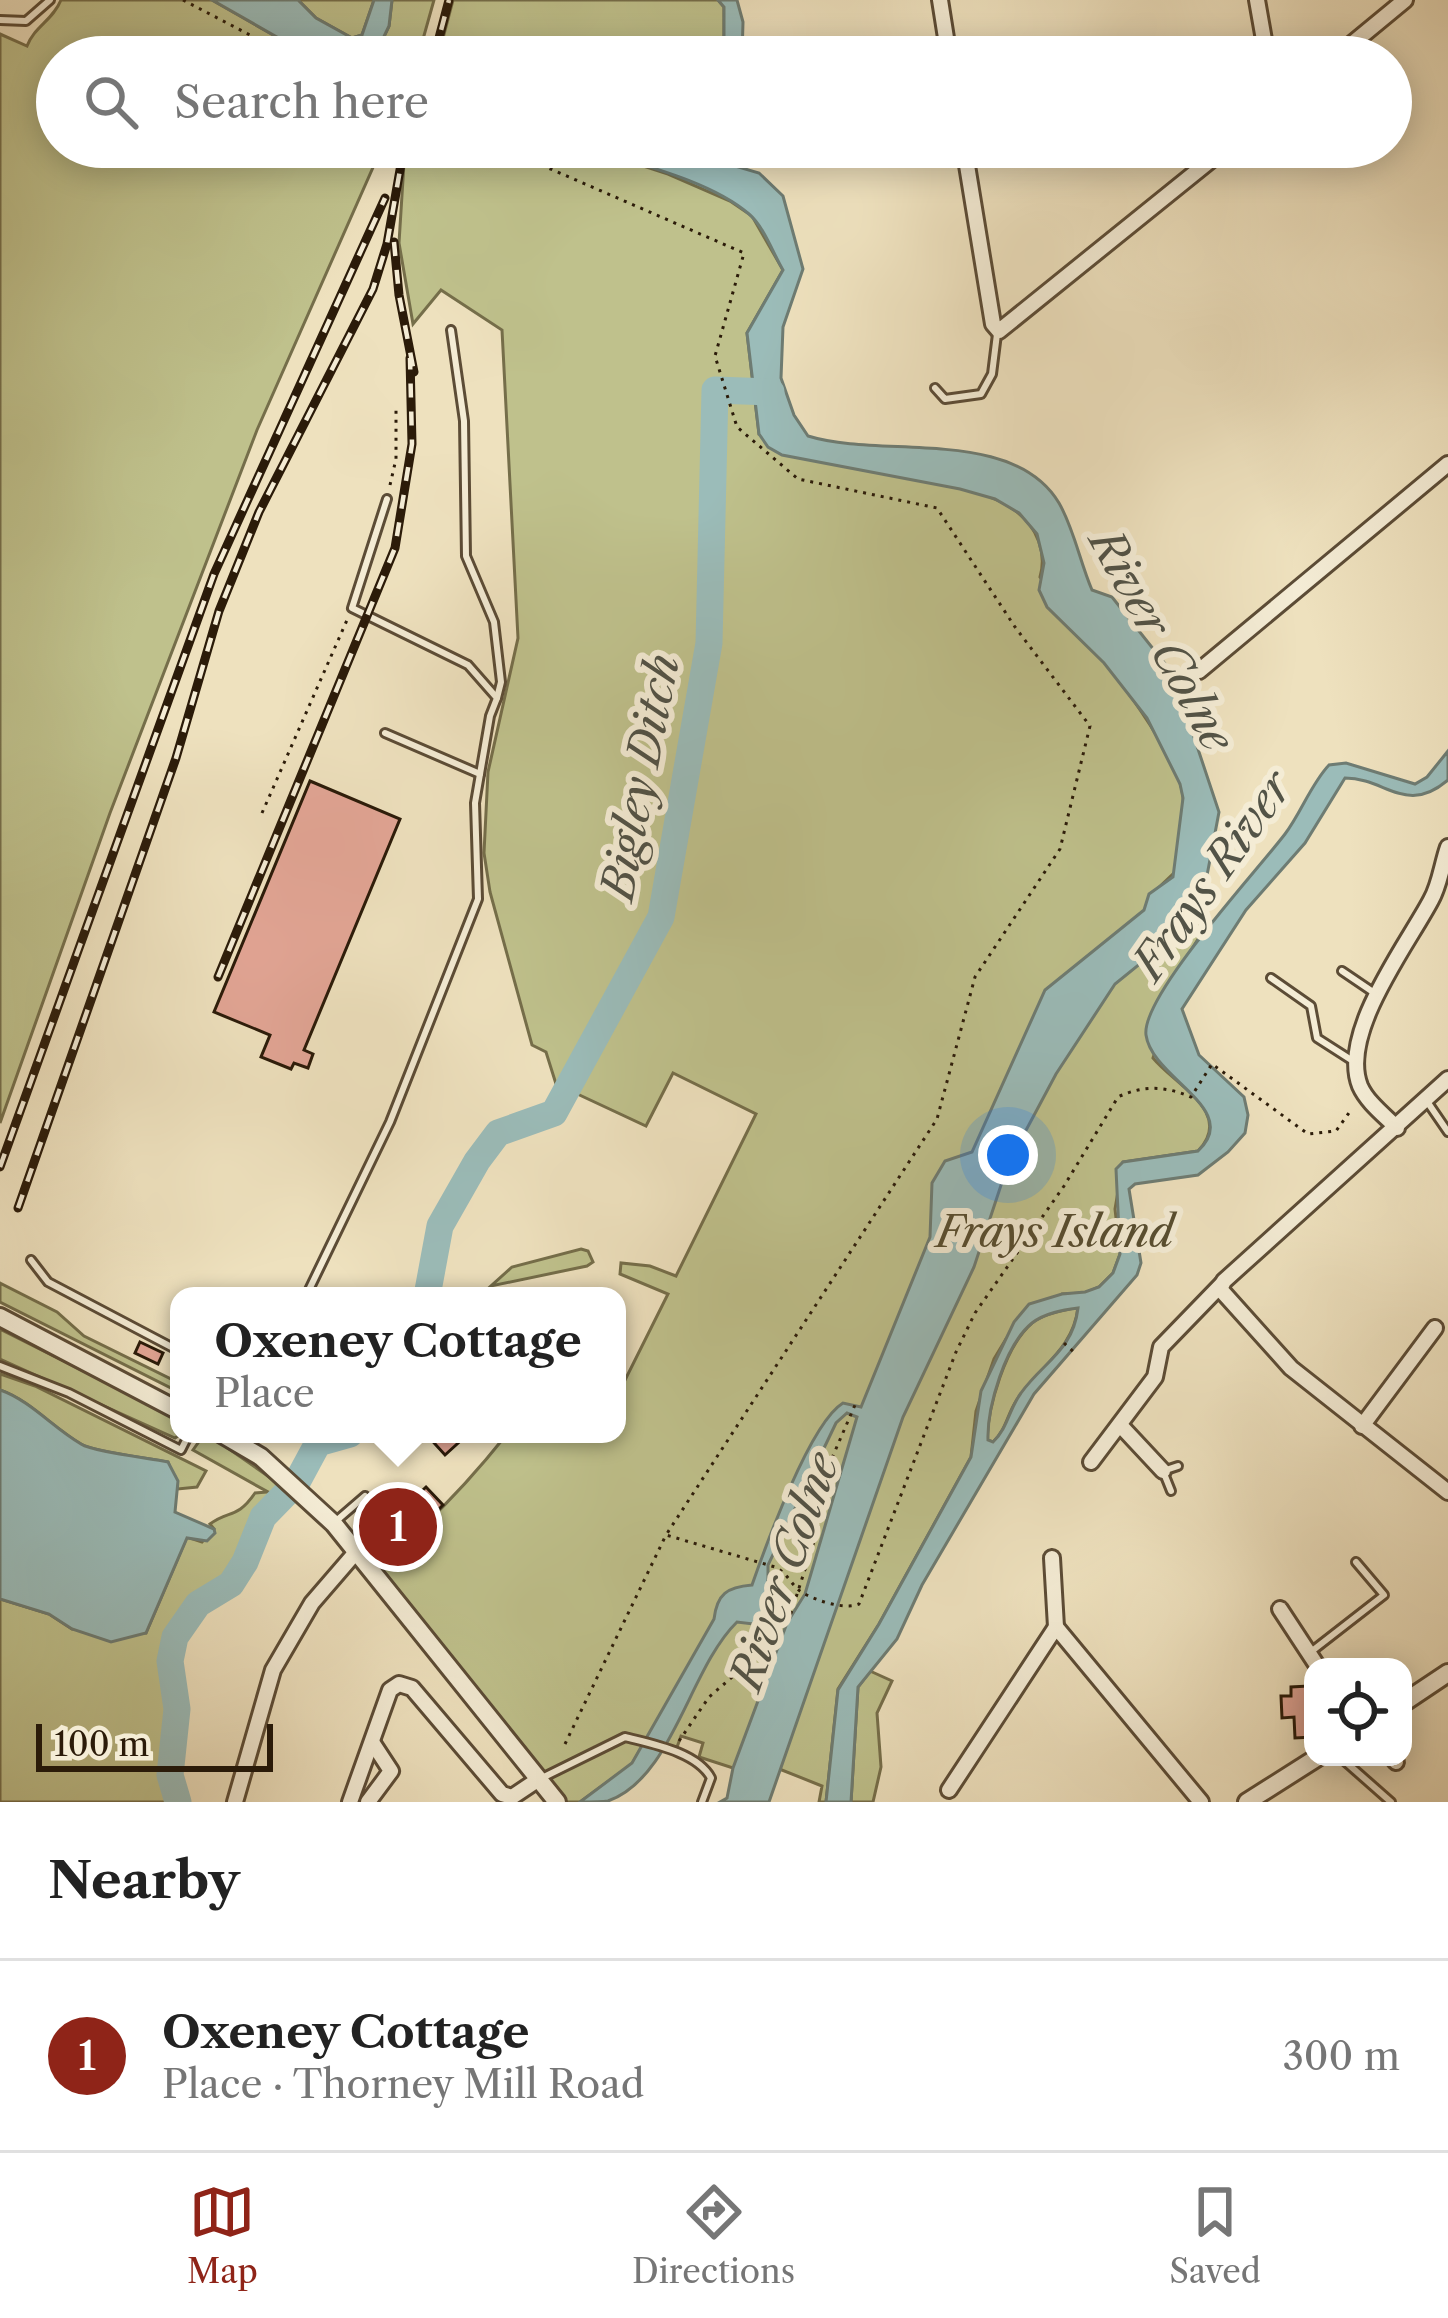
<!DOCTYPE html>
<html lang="en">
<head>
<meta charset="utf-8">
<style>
  body { margin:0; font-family:"Libre Caslon Text",serif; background:#f2f2f2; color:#222 }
  .controls { position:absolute; right:36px; bottom:36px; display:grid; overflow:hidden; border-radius:24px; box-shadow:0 6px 30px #0003 }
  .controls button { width:108px; height:108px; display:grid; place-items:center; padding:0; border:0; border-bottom:3px solid #e0e0e0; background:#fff; color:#222; font:60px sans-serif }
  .scale { position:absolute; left:36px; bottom:30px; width:237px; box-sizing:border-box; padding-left:12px; border:6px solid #2b1b09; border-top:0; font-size:33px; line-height:42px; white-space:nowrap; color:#2b1b09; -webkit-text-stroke:9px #f4ecd5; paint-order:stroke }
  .you { position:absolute; left:1008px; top:1155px; width:42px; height:42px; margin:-30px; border:9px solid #fff; border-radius:50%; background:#1a73e8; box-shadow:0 0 0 18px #1a73e833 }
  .badge { display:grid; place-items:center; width:78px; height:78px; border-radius:50%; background:#8f2418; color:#fff; font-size:39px; font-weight:700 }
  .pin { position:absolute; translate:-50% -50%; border:6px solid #fff; box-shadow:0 3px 12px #0006 }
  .popup { position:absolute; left:170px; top:1287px; width:456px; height:156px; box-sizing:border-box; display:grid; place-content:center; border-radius:24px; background:#fff; filter:drop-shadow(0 3px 9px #0005); font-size:39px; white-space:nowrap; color:#767676 }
  .popup b { font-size:45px; color:#222 }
  .popup::after { content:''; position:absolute; left:50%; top:100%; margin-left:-24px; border:24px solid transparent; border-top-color:#fff }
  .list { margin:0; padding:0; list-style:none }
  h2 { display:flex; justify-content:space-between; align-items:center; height:156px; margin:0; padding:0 48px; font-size:51px }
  h2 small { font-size:39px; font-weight:400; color:#767676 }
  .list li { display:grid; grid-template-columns:78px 1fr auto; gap:36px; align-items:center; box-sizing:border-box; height:192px; padding:0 48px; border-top:3px solid #e0e0e0 }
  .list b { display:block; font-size:45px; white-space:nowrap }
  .list p { margin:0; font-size:39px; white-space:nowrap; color:#767676 }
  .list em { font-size:39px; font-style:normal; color:#767676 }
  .icon { flex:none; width:66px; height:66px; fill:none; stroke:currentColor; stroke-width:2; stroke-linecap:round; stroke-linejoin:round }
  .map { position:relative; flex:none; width:1448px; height:1802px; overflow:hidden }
  .search { position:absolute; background:#fff; box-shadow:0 6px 30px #0003; left:36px; right:36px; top:36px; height:132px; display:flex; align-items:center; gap:30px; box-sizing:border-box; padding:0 42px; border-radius:66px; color:#767676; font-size:45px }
  .sheet { height:348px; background:#fff }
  nav { display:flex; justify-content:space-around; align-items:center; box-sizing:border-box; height:168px; border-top:3px solid #e0e0e0; background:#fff; font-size:33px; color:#767676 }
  nav a { display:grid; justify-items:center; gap:6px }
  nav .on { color:#8f2418 }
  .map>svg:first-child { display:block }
</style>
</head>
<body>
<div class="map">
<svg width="1448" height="1802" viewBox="0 0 1448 1802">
  <rect width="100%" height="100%" fill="#eee1be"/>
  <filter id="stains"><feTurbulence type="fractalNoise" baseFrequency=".00167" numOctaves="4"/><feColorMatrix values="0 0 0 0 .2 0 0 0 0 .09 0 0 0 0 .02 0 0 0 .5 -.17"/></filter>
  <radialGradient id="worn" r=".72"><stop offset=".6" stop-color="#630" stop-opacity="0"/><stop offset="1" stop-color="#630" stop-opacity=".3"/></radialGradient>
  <g fill="#bfc18c" stroke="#756e4a" stroke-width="3">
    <path d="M61,0H212L312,57H57V147H382L257,430L110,813L0,1123V34L27,46C34,27 53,20 61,0Z"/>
    <polygon points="298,0 374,0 362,35 352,38 316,18"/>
    <polygon points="392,0 434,0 418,57 385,57 379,47 389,26"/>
    <polygon points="453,0 718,0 724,7 724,47 708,57 438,57"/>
    <path d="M405,147H585L668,174L730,201L752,216L783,270L747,333L759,434C813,448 867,463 921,478C952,486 991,492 1017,512C1037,527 1047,553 1040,577C1074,623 1179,746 1183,797C1185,820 1177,847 1176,871L1155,891L1205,928L1187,957L1153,1058C1175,1085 1235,1113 1198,1151L1123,1162L1115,1209L1120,1254L1113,1273L1099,1287L1085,1293L1062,1294L1006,1339L994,1359L976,1411L971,1457L879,1624L838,1689L826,1802H819L822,1786L782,1770L733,1768L699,1757L703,1743L681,1736L676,1750L644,1743L632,1764L580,1802H559L373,1568C423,1531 468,1483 507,1434H617V1396L668,1294L620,1274L621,1263L650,1266L676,1276L756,1114L673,1073L646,1126L556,1084L546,1052L532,1045L490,892L484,853L488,772L518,638L502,330L441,290L413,324L399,243Z"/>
    <polygon points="581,1249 588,1251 593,1262 587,1266 491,1286 512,1267"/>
    <polygon points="0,1283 57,1312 84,1336 179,1383 179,1392 0,1302"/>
    <path d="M1078,1307C1074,1349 1038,1368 1016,1401C1007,1415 1006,1430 993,1442L987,1440C988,1407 1005,1346 1032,1323C1045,1313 1063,1311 1078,1307Z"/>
    <polygon points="0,1329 175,1417 181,1434 175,1438 0,1359"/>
    <path d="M0,1374L35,1386L206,1471L197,1487L178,1489L168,1462C149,1458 93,1452 81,1444C53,1428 31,1401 0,1390Z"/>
    <path d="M203,1436L219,1442L285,1488L259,1512L242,1560L229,1579L189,1609L172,1668L175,1683L171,1684L173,1711L167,1777L173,1802H0V1599L49,1614L72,1629L146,1633L187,1537L202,1542L214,1529L210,1524C230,1509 236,1520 255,1493L268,1492L193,1450Z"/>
    <polygon points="870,1671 892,1681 877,1713 881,1767 873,1802 851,1802 858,1687"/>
  </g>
  <g fill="#9bbcb9" stroke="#6e7c73" stroke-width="3" fill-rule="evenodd">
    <polygon points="212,0 298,0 316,18 352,38 362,35 374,0 392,0 389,26 379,47 385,57 312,57"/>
    <polygon points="718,0 737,0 743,22 742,57 708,57 724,47 724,7"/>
    <path d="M585,147H671L759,173L783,196L803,269L783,327L781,378L794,415L808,436C882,459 1013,426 1059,503C1074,529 1080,562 1092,590L1112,597L1170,670L1178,689L1219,812L1205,886L1196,904L1146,959L1115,984L1056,1074L1008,1164L974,1267L903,1417L769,1802H720L727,1798L733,1768L787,1623L805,1594L857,1417L847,1413L836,1423L768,1565V1588L788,1601L786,1618L770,1626L737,1622C689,1669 673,1778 608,1801C601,1802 588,1802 580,1802L632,1763L714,1619C717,1594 727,1587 752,1585C766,1545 810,1423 843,1403L861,1407L930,1237L932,1183L945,1161L972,1152L1045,990L1144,910L1149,894L1173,877L1183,798L1180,784L1147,718L1104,663L1047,607L1039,590L1044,563L1037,534L1019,513L995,499L960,489L782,455L768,447L759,434L747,333L783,270C773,253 764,227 749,214C710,180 634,163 585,147Z"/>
    <path d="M1448,751V780C1406,816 1386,778 1345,778L1305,843L1246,910L1182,1009L1199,1055L1244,1097L1248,1115L1245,1133L1228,1152L1198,1175L1135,1184L1129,1189L1141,1263L1137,1275L1034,1394L922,1585L897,1639L858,1687L851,1802H826L838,1690L879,1624L971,1457L981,1391L1014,1322L1029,1304L1062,1294L1085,1292L1099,1287L1113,1273L1120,1254L1116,1169L1123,1162L1198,1151C1243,1109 1152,1079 1146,1035C1141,996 1257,871 1285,834C1301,813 1311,784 1329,765L1346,763L1415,784L1427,777ZM1078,1308C1073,1351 1043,1362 1021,1393C1009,1409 1008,1428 993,1442L988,1440C987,1407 1005,1345 1032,1323C1045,1313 1063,1310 1078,1308Z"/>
    <path d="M0,1390C31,1401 53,1428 81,1444C93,1452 150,1458 168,1462L178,1481L175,1512L214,1529L215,1533L207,1541L187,1538L146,1633L111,1642L72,1629L49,1614L0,1599Z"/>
  </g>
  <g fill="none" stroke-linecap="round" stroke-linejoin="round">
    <g stroke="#9bbcb9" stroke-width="27">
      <polyline points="427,1296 440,1226 477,1161 498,1133 554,1113 661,917 709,643 715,390 771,392"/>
      <polyline points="178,1802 170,1775 177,1709 170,1661 175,1637 198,1604 231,1584 245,1562 263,1517 297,1482 318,1443 350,1434"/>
    </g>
  </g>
  <g fill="#e2a595" stroke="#2b1b09" stroke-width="3">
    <polygon points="310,781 400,819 304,1050 313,1054 308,1068 294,1063 291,1069 261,1057 270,1035 214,1012"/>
    <polygon points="140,1342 163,1353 158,1364 135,1353"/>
    <polygon points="426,1434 468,1434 445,1455"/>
    <polygon points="426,1487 443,1505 425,1523 420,1518 392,1541 383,1530 410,1507 407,1505"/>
    <polygon points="1308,1686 1308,1694 1313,1694 1313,1737 1295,1738 1294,1717 1282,1718 1281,1696 1291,1696 1291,1687"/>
  </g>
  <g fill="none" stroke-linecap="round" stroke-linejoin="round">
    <defs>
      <g id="service">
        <polyline points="0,20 26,21 50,0"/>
        <polyline points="451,330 464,421 466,556 494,622 501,682 497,698"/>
        <polyline points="935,388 945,399 981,394 992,374 997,334"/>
        <polyline points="385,733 480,774"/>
        <polyline points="1342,971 1373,992"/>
        <polyline points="1271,978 1311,1006 1317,1038 1356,1063"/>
        <polyline points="1426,1100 1448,1132"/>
        <polyline points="31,1260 48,1282 179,1351"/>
        <polyline points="306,1296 390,1122 478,899 475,803 490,716 497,698 468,665 352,608 387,499"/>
        <polyline points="0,1366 69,1393 181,1450 189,1434"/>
        <polyline points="1171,1491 1163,1471 1178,1466"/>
        <polyline points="336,1521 365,1496"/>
        <polyline points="1312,1651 1384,1595 1356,1562"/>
        <polyline points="1340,1757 1391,1802"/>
        <path d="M542,1778L625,1737C652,1744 697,1752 711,1778L702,1802"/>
      </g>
      <g id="minor">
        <polyline points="940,0 949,57"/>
        <polyline points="1257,0 1267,57"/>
        <polyline points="1336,57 1405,0"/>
        <polyline points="964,147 993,324 999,331 1227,147"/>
        <polyline points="1199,671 1448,464"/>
        <polyline points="1448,1079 1224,1281 1220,1289 1291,1368 1448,1492"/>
        <path d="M1397,1128C1384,1115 1367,1102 1360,1086C1339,1033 1408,944 1431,900C1440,884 1442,864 1448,847"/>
        <polyline points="1121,1426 1163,1471"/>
        <polyline points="1362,1426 1435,1328"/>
        <polyline points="1091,1462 1155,1377 1161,1347 1222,1284"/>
        <polyline points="1052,1558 1056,1627"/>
        <polyline points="1280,1609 1318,1667"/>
        <polyline points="1392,1757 1396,1762"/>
        <polyline points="949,1790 1056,1627 1201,1802"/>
        <polyline points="235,1802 273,1670 312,1603 356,1552"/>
        <polyline points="350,1802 390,1690 399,1684 412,1688 502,1794 512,1797 539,1779"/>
        <polyline points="368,1802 391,1771 372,1742"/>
      </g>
      <g id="tertiary">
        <polyline points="0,1317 179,1411"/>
        <polyline points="222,1434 261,1457 334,1524 557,1802"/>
        <polyline points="1403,1703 1448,1673"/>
        <polyline points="1247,1802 1318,1757"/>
      </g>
    </defs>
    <use href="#service" stroke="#5c4c36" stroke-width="12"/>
    <use href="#minor" stroke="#5c4c36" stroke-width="20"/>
    <use href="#tertiary" stroke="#5c4c36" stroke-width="22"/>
    <g stroke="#2b1b09" stroke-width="3" stroke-dasharray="3 6" stroke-linecap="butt">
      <polyline points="183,0 292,57"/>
      <polyline points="500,147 744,253 715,356 737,427 798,479 937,508 1015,627 1090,726 1060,849 975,977 937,1119 666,1535"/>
      <polyline points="390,485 396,459 396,410"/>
      <polyline points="262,813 347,620"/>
      <polyline points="1064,1343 1076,1354"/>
      <polyline points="679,1741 709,1697 738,1672 752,1647 791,1613 816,1535 832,1458 855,1405"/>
      <path d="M565,1744L666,1535L775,1567C788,1573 792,1587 803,1593C817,1601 845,1610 859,1604L956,1352L975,1313L1064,1186L1118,1097C1143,1085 1166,1086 1191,1097L1212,1064L1308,1134L1336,1131L1351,1110"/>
    </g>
    <use href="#service" stroke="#f4ecd5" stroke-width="6"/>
    <use href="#minor" stroke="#f4ecd5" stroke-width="14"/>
    <use href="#tertiary" stroke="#f4ecd5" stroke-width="16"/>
    <defs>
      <g id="rail">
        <polyline points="434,57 449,0"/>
        <polyline points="394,242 399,295 414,372"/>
        <polyline points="218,977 395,548 412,444 410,358"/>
        <polyline points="0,1167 214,574 385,198"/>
        <polyline points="18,1208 176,758 219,611 259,512 373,289 387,244 404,147"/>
      </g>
    </defs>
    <use href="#rail" stroke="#2b1b09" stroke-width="9"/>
    <use href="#rail" stroke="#f4ecd5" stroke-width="4.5" stroke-dasharray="14" stroke-linecap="butt"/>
  </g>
  <g text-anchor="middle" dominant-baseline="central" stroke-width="12" stroke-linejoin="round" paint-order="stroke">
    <g font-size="42" font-style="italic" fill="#574d30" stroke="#f4ecd5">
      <text x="1055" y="1232">Frays Island</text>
    </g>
    <g font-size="45" font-style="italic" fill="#525347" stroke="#f4ecd5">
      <text transform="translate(1162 640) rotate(61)">River Colne</text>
      <text transform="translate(640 777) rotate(-79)">Bigley Ditch</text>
      <text transform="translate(1212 875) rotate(-55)">Frays River</text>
      <text transform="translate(784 1571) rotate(-71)">River Colne</text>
    </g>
  </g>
  <rect width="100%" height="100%" filter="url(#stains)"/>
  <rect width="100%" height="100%" fill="url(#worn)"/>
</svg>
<div class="controls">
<button><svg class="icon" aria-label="locate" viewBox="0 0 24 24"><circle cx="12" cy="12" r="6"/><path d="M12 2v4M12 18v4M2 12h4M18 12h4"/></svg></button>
</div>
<div class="scale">100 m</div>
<div class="you"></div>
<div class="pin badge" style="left:398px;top:1527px">1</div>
<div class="popup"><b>Oxeney Cottage</b>Place</div>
<div class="search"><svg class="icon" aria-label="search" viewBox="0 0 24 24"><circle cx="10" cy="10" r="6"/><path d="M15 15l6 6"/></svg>Search here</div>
</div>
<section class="sheet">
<h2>Nearby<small></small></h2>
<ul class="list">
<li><span class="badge">1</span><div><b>Oxeney Cottage</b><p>Place · Thorney Mill Road</p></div><em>300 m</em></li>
</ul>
</section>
<nav>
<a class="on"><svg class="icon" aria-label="map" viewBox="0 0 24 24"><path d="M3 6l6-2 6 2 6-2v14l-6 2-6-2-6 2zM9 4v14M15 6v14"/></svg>Map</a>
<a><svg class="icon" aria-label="directions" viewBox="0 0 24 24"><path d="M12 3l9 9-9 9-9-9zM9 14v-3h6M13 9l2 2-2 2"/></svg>Directions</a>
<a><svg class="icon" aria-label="saved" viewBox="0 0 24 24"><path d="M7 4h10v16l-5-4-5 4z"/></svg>Saved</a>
</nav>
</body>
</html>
